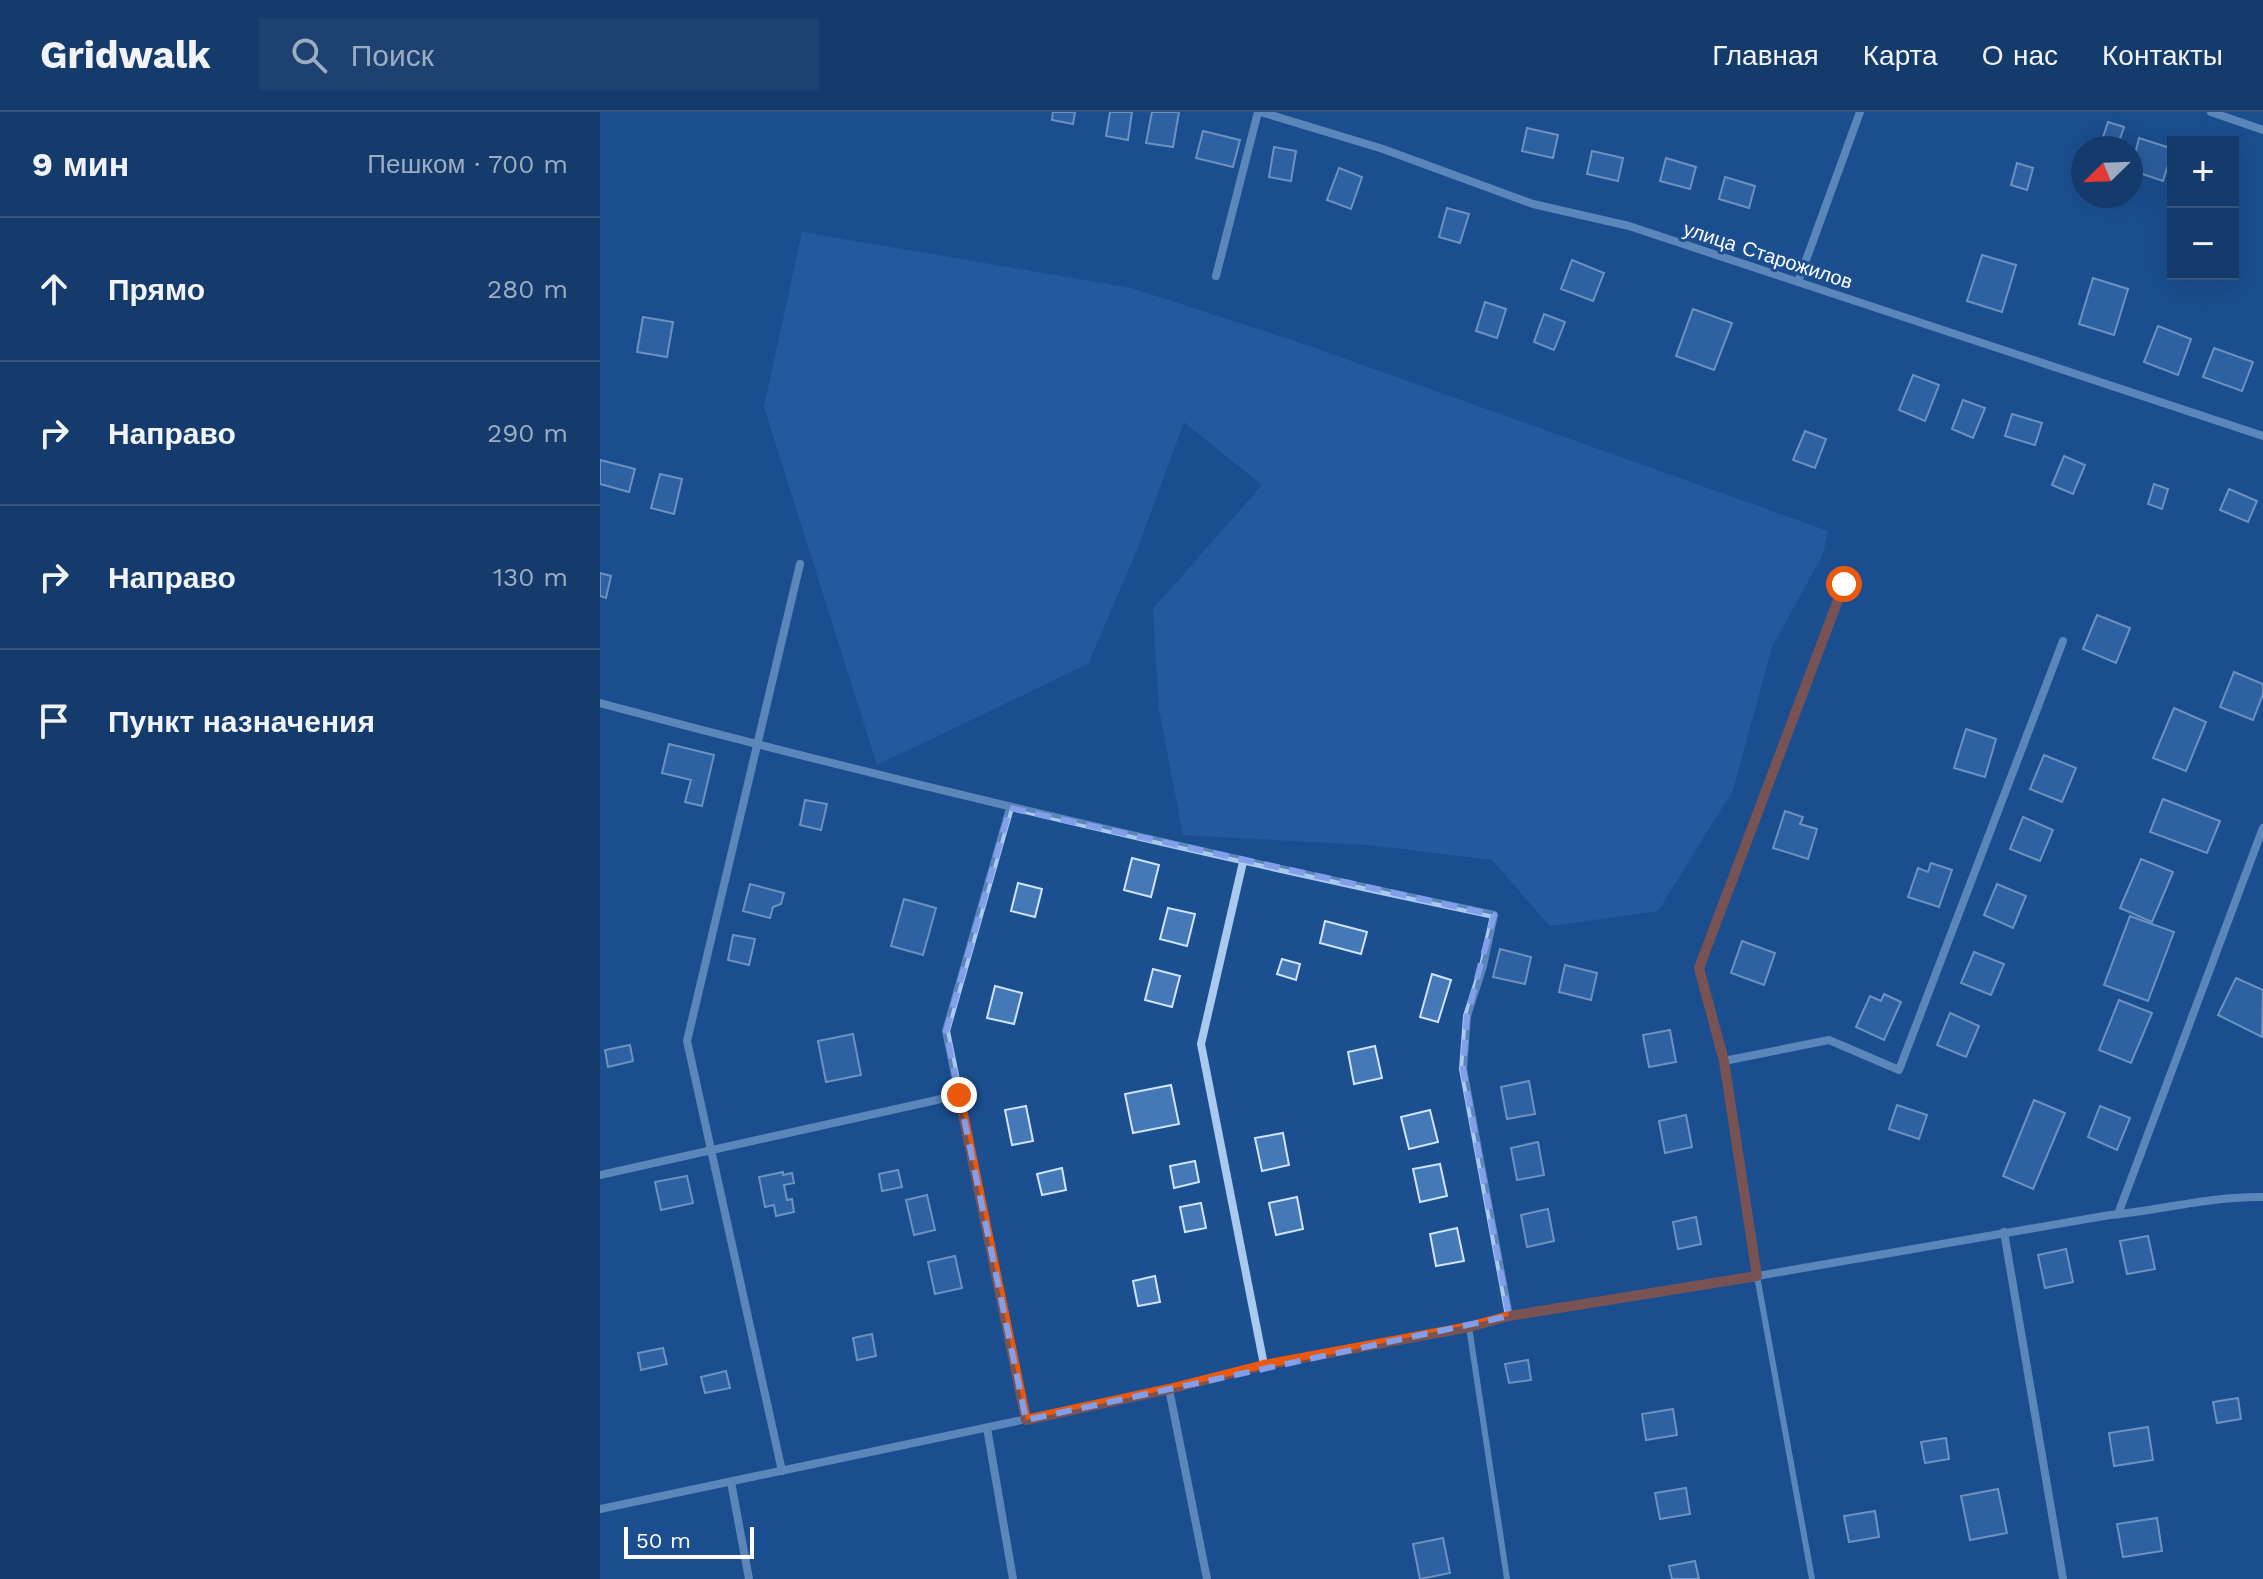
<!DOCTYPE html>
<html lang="ru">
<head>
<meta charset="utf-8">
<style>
  body { margin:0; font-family:"Work Sans",sans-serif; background:#1d4271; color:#f1f3f6 }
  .controls { position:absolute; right:24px; top:24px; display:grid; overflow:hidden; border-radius:0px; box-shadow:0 8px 32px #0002 }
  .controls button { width:72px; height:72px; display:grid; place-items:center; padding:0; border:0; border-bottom:2px solid #33557e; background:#143b6b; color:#f1f3f6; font:40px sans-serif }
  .compass { position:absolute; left:1471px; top:24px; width:72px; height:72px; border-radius:50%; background:#143b6b; box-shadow:0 8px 32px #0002; rotate:247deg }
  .scale { position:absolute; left:24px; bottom:20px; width:130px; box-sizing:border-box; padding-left:8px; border:4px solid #fff; border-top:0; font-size:22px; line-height:28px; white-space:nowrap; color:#fff; -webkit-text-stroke:6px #1b4f8f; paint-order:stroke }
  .stop { position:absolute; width:24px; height:24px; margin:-18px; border:6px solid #ea580c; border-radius:50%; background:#fff }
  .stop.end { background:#ea580c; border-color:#fff; box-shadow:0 2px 8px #0008 }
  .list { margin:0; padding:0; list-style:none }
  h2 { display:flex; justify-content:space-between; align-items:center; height:104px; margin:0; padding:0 32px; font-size:34px }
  h2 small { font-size:26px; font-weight:400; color:#9dadc1 }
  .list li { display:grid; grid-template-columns:52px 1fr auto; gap:24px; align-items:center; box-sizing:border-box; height:144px; padding:0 32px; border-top:2px solid #33557e }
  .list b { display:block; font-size:30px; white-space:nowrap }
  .list em { font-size:26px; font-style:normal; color:#9dadc1 }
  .icon { flex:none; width:44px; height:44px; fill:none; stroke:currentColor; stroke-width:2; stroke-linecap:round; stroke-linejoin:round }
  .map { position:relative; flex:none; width:1663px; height:1467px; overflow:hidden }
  header { display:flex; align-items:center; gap:48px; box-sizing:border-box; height:112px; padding:0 40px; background:#143b6b; border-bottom:2px solid #33557e }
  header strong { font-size:38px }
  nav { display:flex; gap:44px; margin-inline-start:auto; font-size:28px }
  .search { width:560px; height:72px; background:#1d4271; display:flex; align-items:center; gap:20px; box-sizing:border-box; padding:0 28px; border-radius:0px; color:#9dadc1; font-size:30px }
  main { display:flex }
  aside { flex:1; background:#143b6b }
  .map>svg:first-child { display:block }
</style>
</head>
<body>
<header>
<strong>Gridwalk</strong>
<div class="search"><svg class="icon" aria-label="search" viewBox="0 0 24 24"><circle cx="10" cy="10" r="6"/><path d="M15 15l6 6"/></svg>Поиск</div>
<nav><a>Главная</a><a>Карта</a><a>О нас</a><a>Контакты</a></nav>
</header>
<main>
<aside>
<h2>9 мин<small>Пешком · 700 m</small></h2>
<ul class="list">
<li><svg class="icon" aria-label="ahead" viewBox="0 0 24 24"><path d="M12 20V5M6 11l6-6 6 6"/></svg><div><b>Прямо</b></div><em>280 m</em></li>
<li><svg class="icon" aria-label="right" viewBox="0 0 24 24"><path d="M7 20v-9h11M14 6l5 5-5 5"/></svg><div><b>Направо</b></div><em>290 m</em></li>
<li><svg class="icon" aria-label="right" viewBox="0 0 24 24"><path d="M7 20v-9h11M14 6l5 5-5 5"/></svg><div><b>Направо</b></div><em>130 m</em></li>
<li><svg class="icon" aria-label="arrive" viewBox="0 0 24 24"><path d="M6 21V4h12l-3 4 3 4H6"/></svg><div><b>Пункт назначения</b></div></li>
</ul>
</aside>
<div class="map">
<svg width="1663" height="1467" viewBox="0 0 1663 1467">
  <rect width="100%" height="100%" fill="#1b4f8f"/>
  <polygon fill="#2e69ad" points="202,120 531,176 698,230 1228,419 1223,442 1172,535 1133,678 1058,799 950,814 892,748 769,733 583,723 559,597 553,497 662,373 584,310 538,435 488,552 277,653 164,295"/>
  <g fill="#4478b7" stroke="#cfe3fa" stroke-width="2">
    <polygon points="453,0 475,0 473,12 452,8"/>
    <polygon points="510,0 532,0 528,28 506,24"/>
    <polygon points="552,0 579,0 573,35 546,31"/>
    <polygon points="1508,10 1524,15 1517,36 1501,31"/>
    <polygon points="927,16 958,23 953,46 922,39"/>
    <polygon points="603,19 640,28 633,55 596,46"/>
    <polygon points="1539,26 1573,37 1563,69 1531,58"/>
    <polygon points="674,35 696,39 691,69 669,65"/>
    <polygon points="992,39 1023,46 1018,69 987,62"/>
    <polygon points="1066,46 1096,55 1090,77 1060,69"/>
    <polygon points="1417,51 1433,56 1427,78 1411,73"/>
    <polygon points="739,56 762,65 751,97 727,88"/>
    <polygon points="1125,65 1155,74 1149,96 1119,87"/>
    <polygon points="847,96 869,102 860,131 839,125"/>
    <polygon points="1382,143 1416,153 1402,200 1367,189"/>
    <polygon points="972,148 1004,161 993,189 961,177"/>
    <polygon points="1493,166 1528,177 1514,223 1479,212"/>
    <polygon points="885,190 906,197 897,226 876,219"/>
    <polygon points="1093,197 1132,211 1114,258 1076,244"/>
    <polygon points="944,202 965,210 954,238 934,230"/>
    <polygon points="43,205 73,210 67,245 37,240"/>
    <polygon points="1558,214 1591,227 1578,263 1544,250"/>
    <polygon points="1614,236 1653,250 1642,279 1603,265"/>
    <polygon points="1313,263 1339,273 1325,309 1299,298"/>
    <polygon points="1363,288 1385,296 1373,326 1352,317"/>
    <polygon points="1412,302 1442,311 1435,333 1405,324"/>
    <polygon points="1205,319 1226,327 1215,356 1193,348"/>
    <polygon points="1464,344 1485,353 1473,382 1452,373"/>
    <polygon points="0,348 35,357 29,380 0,372"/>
    <polygon points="60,362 82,367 74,402 51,396"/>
    <polygon points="1554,372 1568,377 1562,397 1548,392"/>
    <polygon points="1629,377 1657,389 1648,410 1620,398"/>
    <polygon points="0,461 11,464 6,486 0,484"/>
    <polygon points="1497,503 1530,516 1516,551 1483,537"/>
    <polygon points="1634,560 1663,572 1663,582 1653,608 1620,595"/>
    <polygon points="1574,596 1606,610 1586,659 1553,646"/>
    <polygon points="1366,617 1396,627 1385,665 1354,656"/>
    <polygon points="69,632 114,643 102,694 85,690 91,668 62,661"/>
    <polygon points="1444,643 1476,656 1462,690 1430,677"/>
    <polygon points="1563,687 1620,709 1607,741 1550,720"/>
    <polygon points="205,688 227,692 221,718 200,713"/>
    <polygon points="1185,699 1203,705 1200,712 1217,717 1208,747 1173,736"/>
    <polygon points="1423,705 1453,718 1440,749 1410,737"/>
    <polygon points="532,746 559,753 551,785 524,778"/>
    <polygon points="1541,747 1573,760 1552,810 1520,796"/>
    <polygon points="1331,751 1352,758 1339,795 1308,785 1318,756 1328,760"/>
    <polygon points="418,771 442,777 435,805 411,799"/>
    <polygon points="150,772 184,781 181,792 173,795 170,806 143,799"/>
    <polygon points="1397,772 1426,784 1413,816 1384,803"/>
    <polygon points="304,787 336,796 323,843 291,834"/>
    <polygon points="568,796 595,802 587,834 560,827"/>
    <polygon points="1530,804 1574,820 1548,889 1504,873"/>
    <polygon points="725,809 767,820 761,842 720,831"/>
    <polygon points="133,823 155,827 149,853 128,848"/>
    <polygon points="1142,829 1175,841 1164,873 1131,861"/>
    <polygon points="900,837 931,845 925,872 893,865"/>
    <polygon points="1374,840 1404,852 1391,883 1361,871"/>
    <polygon points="682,847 700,852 696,868 677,862"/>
    <polygon points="965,853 997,861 991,888 959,880"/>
    <polygon points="553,857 580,864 572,895 545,888"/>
    <polygon points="832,862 851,868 838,910 820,905"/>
    <polygon points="1636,866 1663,878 1662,925 1618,903"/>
    <polygon points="395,874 422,881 414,912 387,906"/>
    <polygon points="1284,882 1301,890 1284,928 1256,915 1270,884 1281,889"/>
    <polygon points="1519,888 1552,901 1531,951 1499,938"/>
    <polygon points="1350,901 1379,914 1366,945 1337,933"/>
    <polygon points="1070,918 1076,950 1049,955 1043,923"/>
    <polygon points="253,922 261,963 226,970 218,929"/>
    <polygon points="30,933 33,949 8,955 5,938"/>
    <polygon points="775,934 782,966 754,972 748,940"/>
    <polygon points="929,969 935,1002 907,1007 901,975"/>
    <polygon points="571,973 579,1012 533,1021 525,982"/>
    <polygon points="1434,988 1465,1001 1433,1077 1403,1064"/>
    <polygon points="1297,993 1327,1003 1319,1027 1289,1017"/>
    <polygon points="426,994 433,1029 412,1033 405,998"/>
    <polygon points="1500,994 1530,1006 1517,1038 1488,1025"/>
    <polygon points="830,998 838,1030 809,1037 801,1005"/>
    <polygon points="1086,1003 1092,1035 1065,1041 1059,1009"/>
    <polygon points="683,1021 689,1053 662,1059 655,1026"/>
    <polygon points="938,1030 944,1063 917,1068 911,1036"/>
    <polygon points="595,1049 599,1070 574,1076 570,1054"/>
    <polygon points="840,1052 847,1084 820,1090 813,1057"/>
    <polygon points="462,1056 466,1078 442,1083 437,1062"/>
    <polygon points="298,1058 302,1075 282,1079 279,1062"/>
    <polygon points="183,1060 183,1063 192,1061 194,1071 184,1073 187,1088 192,1087 194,1100 176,1104 174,1093 165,1095 159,1065"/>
    <polygon points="87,1064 93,1091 61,1098 55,1070"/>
    <polygon points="327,1083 335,1118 314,1123 306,1088"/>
    <polygon points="697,1085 703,1117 676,1123 669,1091"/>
    <polygon points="601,1091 606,1116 585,1120 580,1095"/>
    <polygon points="948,1097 954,1129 927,1135 921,1103"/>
    <polygon points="1096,1105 1101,1132 1078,1137 1073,1110"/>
    <polygon points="857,1116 864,1149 836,1154 830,1122"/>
    <polygon points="1548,1124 1555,1157 1527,1162 1520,1129"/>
    <polygon points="1466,1137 1473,1170 1445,1176 1438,1143"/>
    <polygon points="355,1144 362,1176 335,1182 328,1150"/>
    <polygon points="555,1164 560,1190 538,1194 533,1169"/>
    <polygon points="272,1222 276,1244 257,1248 253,1226"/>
    <polygon points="63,1236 67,1252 41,1258 38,1241"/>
    <polygon points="928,1248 931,1268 909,1271 905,1252"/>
    <polygon points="126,1259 130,1276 105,1281 101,1265"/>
    <polygon points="1638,1286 1641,1307 1617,1311 1613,1290"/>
    <polygon points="1073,1297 1077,1323 1046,1328 1042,1302"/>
    <polygon points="1548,1315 1553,1348 1514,1354 1509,1321"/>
    <polygon points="1346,1326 1349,1347 1325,1351 1321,1330"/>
    <polygon points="1086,1376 1090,1402 1060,1407 1055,1381"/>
    <polygon points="1398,1377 1407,1421 1370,1428 1361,1384"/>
    <polygon points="1275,1399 1279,1425 1249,1430 1244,1404"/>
    <polygon points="1557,1406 1562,1439 1523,1445 1517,1412"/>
    <polygon points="843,1426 850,1461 820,1467 813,1432"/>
    <polygon points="1095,1449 1099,1467 1072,1467 1069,1454"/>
  </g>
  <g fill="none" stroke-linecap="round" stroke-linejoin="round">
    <g stroke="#a9c9ee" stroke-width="6">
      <polyline points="1157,1164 1212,1467"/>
      <polyline points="869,1215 907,1467"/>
    </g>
    <g stroke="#a9c9ee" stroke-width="8">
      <polyline points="661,0 783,37 933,92 1029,114 1663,324"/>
      <polyline points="1611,0 1663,18"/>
      <polyline points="616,164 658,0"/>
      <polyline points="1198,170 1260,0"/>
      <path d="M0,591C296,670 594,740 894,803L883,854L867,904L863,957L909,1204"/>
      <polyline points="410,696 346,919 426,1308"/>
      <polyline points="643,750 601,932 664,1253"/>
      <polyline points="1124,949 1229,928 1299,958 1463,529"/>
      <polyline points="0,1063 359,983"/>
      <polyline points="1518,1102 1663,716"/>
      <polyline points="1404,1120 1463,1467"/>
      <polyline points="1157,1164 1124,949 1099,856 1244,472"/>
      <polyline points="569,1277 607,1467"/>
      <polyline points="387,1316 413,1467"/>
      <polyline points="182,1359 87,929 200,452"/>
      <polyline points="131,1370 149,1467"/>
      <path d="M0,1397L569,1277L664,1253L869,1215L909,1204L1157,1164L1510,1103C1562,1098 1611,1084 1663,1085"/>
    </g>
  </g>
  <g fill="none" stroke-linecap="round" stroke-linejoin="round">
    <polyline stroke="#ea580c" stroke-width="10" points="359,983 426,1308 569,1277 664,1253 869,1215 909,1204 1157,1164 1124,949 1099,856 1244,472"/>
  </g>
  <path d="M0 0H1663V1467H0ZM410,696L894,803L867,904L863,957L909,1204L426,1308L346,919Z" fill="#1b4f8f" fill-opacity=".55" fill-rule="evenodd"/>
  <path fill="none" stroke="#839eea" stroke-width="6" stroke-dasharray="16 10" stroke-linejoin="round" d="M410,696L894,803L867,904L863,957L909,1204L426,1308L346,919Z"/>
  <g text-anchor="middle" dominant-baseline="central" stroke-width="6" stroke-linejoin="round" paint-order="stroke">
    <g font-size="20" fill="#fff" stroke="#1b4f8f">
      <text transform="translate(1168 143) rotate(18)">улица Старожилов</text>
    </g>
  </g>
</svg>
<div class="controls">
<button>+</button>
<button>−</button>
</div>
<svg class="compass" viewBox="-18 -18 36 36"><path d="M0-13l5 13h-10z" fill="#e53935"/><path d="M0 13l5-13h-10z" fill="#9dadc1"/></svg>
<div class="scale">50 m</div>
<div class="stop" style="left:1244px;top:472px"></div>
<div class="stop end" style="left:359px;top:983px"></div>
</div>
</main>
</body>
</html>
